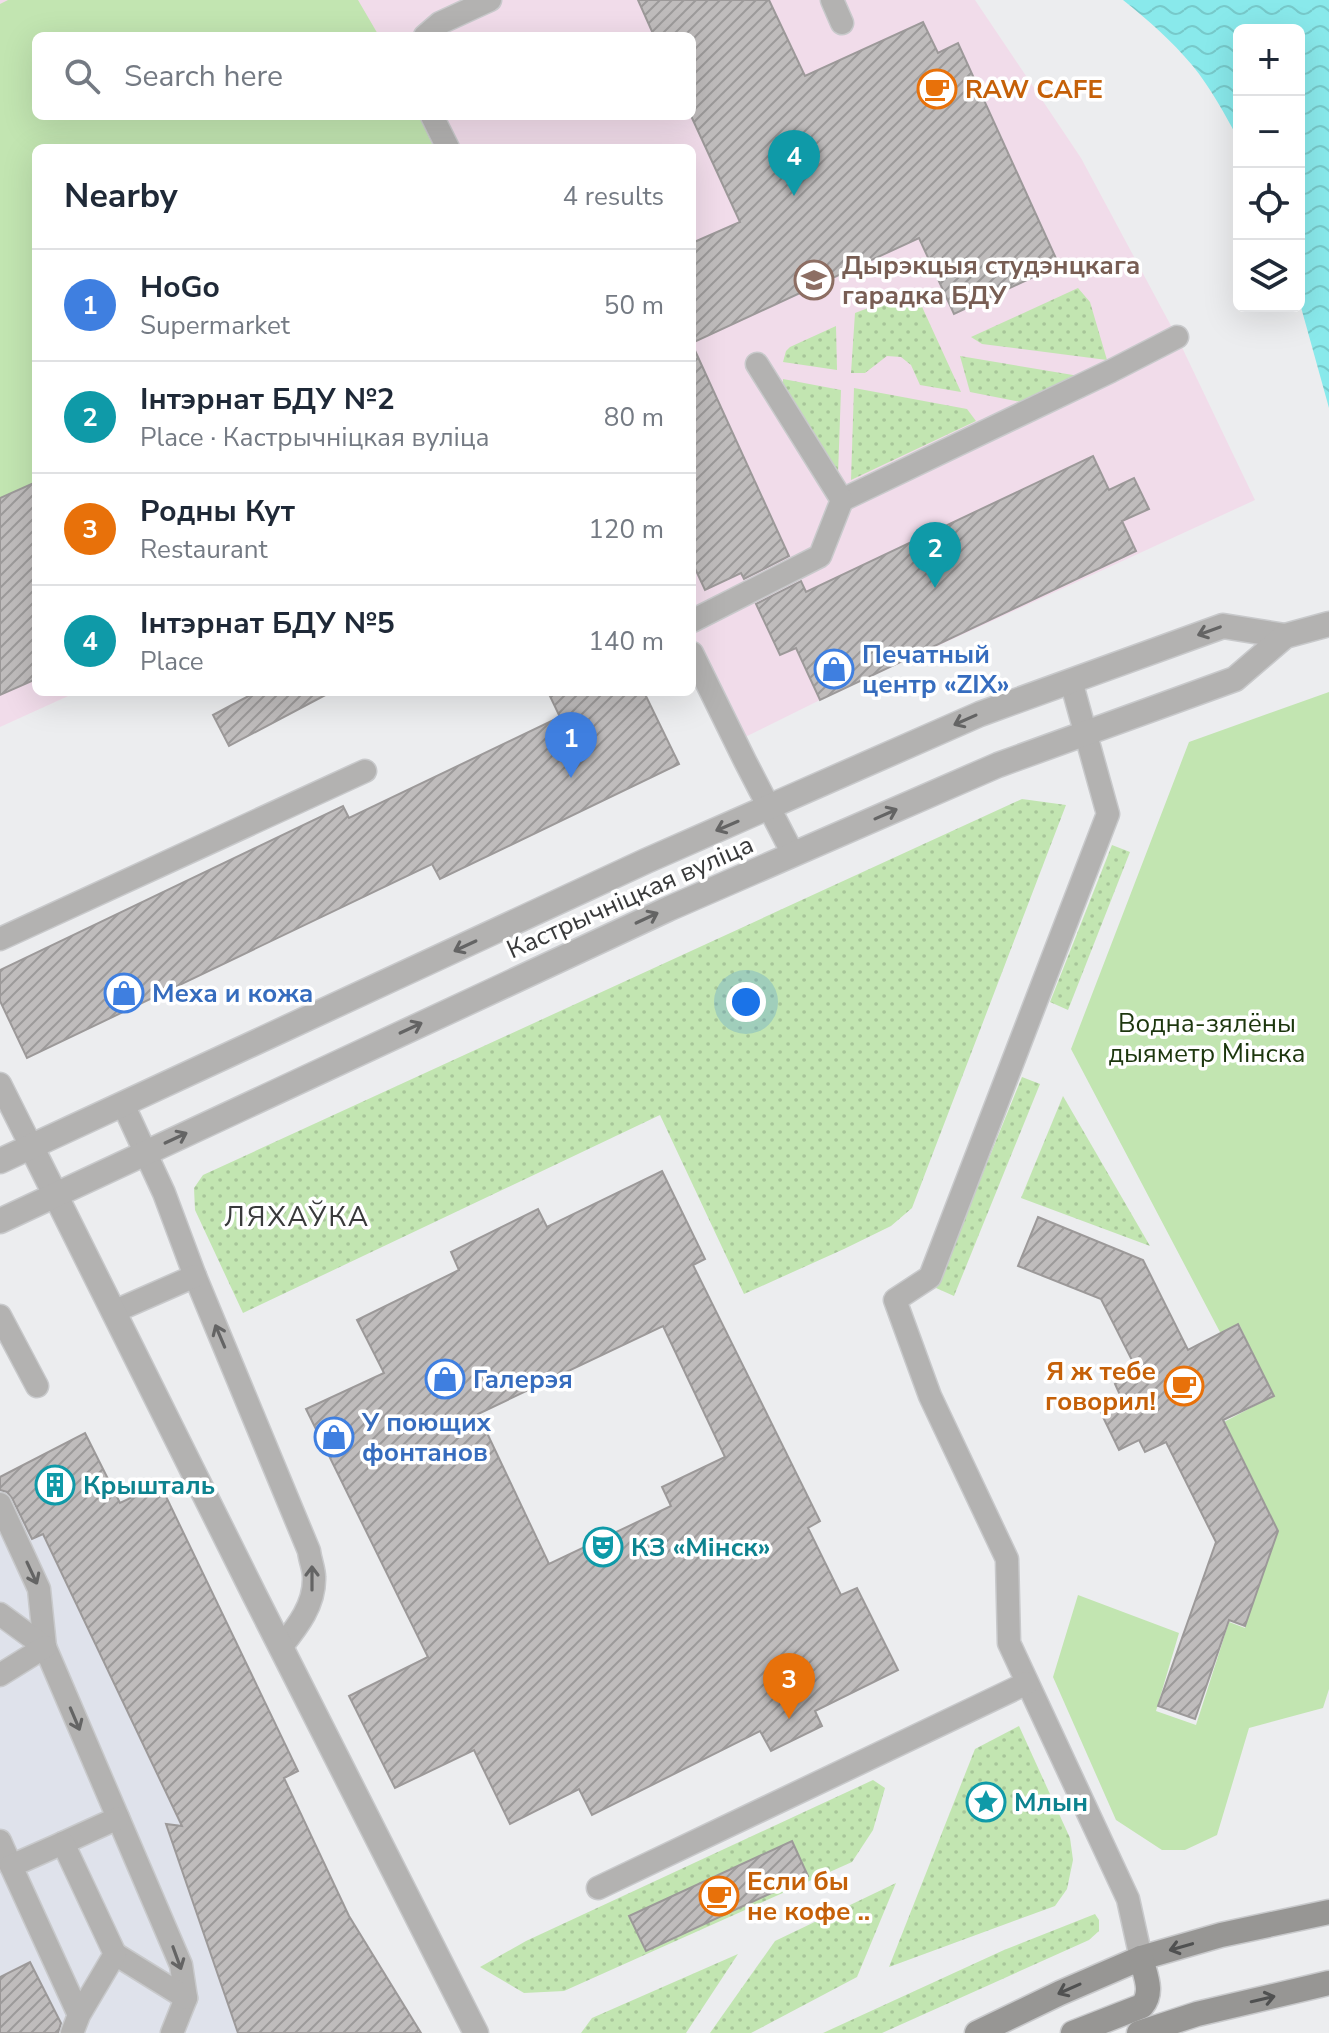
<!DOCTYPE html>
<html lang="en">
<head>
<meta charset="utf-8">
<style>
  body { margin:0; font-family:"Nunito Sans",sans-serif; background:#f6f6f7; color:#1f2937 }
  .controls { position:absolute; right:24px; top:24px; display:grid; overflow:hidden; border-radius:12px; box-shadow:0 8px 32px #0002 }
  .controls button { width:72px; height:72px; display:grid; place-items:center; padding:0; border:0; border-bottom:2px solid #e0e1e3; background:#fff; color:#1f2937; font:40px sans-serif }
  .you { position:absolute; left:746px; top:1002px; width:28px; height:28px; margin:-20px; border:6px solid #fff; border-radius:50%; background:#1a73e8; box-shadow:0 0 0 12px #1a73e833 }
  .badge { display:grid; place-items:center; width:52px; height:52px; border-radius:50%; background:#2563eb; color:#fff; font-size:26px; font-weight:700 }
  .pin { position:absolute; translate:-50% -66px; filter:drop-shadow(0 2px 4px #0008) }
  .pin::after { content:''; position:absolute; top:42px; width:28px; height:24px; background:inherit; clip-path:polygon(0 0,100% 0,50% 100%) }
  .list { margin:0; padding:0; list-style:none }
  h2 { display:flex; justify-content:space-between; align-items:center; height:104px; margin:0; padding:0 32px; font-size:34px }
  h2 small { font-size:26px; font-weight:400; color:#747a83 }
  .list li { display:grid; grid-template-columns:52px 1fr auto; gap:24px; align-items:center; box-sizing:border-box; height:112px; padding:0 32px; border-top:2px solid #e0e1e3 }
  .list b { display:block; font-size:30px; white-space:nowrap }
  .list p { margin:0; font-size:26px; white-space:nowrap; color:#747a83 }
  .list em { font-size:26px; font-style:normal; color:#747a83 }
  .icon { flex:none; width:44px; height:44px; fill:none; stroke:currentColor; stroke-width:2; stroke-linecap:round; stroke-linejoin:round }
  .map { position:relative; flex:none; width:1329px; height:2033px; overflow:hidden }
  .search { position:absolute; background:#fff; box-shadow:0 8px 32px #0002; left:32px; top:32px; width:664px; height:88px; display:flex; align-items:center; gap:20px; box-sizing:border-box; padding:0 28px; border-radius:12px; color:#747a83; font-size:30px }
  .panel { position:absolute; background:#fff; box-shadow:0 8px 32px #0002; left:32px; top:144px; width:664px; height:552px; border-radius:12px }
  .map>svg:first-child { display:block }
</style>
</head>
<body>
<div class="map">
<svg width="1329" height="2033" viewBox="0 0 1329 2033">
  <defs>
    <pattern id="grass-dots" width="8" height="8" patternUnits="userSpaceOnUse" patternTransform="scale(2)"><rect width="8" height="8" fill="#c2e5b1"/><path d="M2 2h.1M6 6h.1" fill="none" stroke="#a7c599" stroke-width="1.8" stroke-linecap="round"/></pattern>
    <pattern id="water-waves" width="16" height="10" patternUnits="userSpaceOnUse" patternTransform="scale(2)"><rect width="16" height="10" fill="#89e9eb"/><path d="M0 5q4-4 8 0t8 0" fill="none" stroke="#77c9ca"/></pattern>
    <pattern id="building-hatch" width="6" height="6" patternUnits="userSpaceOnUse" patternTransform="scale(2)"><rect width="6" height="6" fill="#bfbcbc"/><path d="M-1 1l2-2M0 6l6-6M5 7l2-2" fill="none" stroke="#9c9a9a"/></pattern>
  </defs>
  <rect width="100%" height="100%" fill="#ecedef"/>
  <polygon fill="#dfe2eb" points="85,1433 120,1503 160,1484 298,1771 284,1778 349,1916 421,2033 0,2033 0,1477"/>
  <path fill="#f1dcea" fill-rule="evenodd" d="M0,0H975L1081,158L1177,337L1255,500L820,700L735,742L692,653V148H36V692H77L0,727ZM36,36H692V116H36Z"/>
  <g fill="url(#grass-dots)">
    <polygon points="1078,288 1090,302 1107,360 982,344 971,337"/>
    <polygon points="908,293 918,298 961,392 920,385 911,365 901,357 887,356 865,373 851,373 855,313"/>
    <polygon points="836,326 837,370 783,362 786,351 790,347"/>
    <polygon points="960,356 1073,375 1081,378 1026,403 970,392"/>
    <polygon points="783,379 841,390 838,475 783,390"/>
    <polygon points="854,388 967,409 976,421 851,480"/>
    <polygon points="1022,799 1066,805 912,1208 891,1226 844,1249 744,1294 660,1115 243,1313 195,1210 194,1188 203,1175"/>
    <polygon points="1112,845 1130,852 1068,1010 1050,1002"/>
    <polygon points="1022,1077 1040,1084 954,1296 936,1288"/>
    <polygon points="1063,1096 1150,1246 1021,1198"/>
    <polygon points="1019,1726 1070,1838 1073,1860 1067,1889 1055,1906 889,1967 975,1749"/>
    <polygon points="873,1780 885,1788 873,1830 852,1862 564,1991 524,1993 480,1967 526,1941"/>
    <polygon points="896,1883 857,1977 751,2033 710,2033 775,1941"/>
    <polygon points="1095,1914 1099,1920 1099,1931 1089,1940 882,2033 823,2033 1004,1950"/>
    <polygon points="738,1954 686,2033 581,2033 592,2018"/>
  </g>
  <g fill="#c2e5b1">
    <polygon points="8,0 358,0 379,36 36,36 36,116 419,116 434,148 36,148 36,679 0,695 0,4"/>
    <polygon points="1329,692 1329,1689 1323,1708 1249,1728 1217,1835 1185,1850 1162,1850 1116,1820 1053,1677 1078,1595 1179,1633 1156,1711 1196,1725 1229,1622 1245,1628 1276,1530 1224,1422 1273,1396 1240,1326 1221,1334 1071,1049 1189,742"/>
  </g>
  <path fill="url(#water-waves)" d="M1123,0H1329V408L1299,300V30H1239V140C1225,115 1211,88 1192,65C1172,41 1148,20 1123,0Z"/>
  <polygon fill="#ecedef" points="1329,1853 1329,2033 1254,2033 1276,1950 1305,1859"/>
  <g fill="url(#building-hatch)" stroke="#9c9999" stroke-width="2" fill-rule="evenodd">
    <polygon points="638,0 769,0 805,76 923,22 938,53 958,43 1059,265 954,314 919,238 692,343 692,243 740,222 692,118 692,36 654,36"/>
    <polygon points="692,344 789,556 744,579 741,573 705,590 692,562"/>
    <polygon points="1093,456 1109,490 1134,478 1149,509 1122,521 1136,551 820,700 796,648 780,655 756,604 801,581 806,592"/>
    <polygon points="36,482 36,679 0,695 0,498"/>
    <polygon points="256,692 331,692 229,746 213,715"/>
    <polygon points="548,692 644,692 679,764 440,879 432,864 27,1058 0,1001 0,970 343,806 349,818 560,717"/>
    <path d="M662,1171L705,1259L693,1265L820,1521L808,1528L841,1595L857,1588L898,1670L815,1711L822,1726L771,1751L760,1731L592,1815L579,1789L510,1824L474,1750L395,1788L349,1696L428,1657L306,1409L384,1373L357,1320L459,1270L451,1252L538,1209L547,1227ZM663,1326L725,1457L662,1487L671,1506L549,1564L478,1414Z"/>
    <polygon points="1038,1217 1143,1260 1188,1350 1238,1324 1274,1396 1223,1420 1278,1531 1245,1626 1229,1620 1195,1719 1158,1706 1216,1542 1166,1442 1145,1452 1139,1440 1119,1450 1103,1417 1098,1406 1120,1395 1115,1384 1138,1372 1101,1299 1018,1266"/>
    <polygon points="85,1433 120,1503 160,1484 298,1771 284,1778 349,1916 421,2033 238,2033 166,1824 182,1826 43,1534 32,1539 12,1498 7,1492 0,1490 0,1477"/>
    <polygon points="792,1841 808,1876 646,1951 629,1916"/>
    <polygon points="30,1962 61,2023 58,2033 0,2033 0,1977"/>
  </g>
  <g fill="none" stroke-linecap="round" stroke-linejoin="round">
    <defs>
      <g id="service">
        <polyline points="832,0 842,23"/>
        <polyline points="425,36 440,23 490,0"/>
        <polyline points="432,116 448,148"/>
        <polyline points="842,500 1111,371 1177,337"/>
        <polyline points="692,621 820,556 842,500 757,364"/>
        <polyline points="692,653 745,761 793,854"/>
        <polyline points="1071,681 1108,814 930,1277 895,1300 930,1396 1007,1559 1009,1643 1128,1899 1141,1958"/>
        <polyline points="0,939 365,771"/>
        <polyline points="0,1084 31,1146"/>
        <path d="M123,1104L164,1193L195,1276L309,1551C310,1560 314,1569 314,1577C315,1605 297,1627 281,1647"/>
        <polyline points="113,1312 195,1276"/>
        <polyline points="0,1316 37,1386"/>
        <polyline points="0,1504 39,1589 45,1647 181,1965 186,1998 172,2033"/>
        <polyline points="0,1614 45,1647"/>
        <polyline points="0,1675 45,1647"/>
        <polyline points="0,1841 11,1866"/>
        <polyline points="63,1843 118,1818"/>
        <polyline points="598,1888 1027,1683"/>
        <polyline points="115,1954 186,1998"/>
        <polyline points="72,2033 79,2015 115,1954 63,1843 11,1866 79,2015"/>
      </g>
      <g id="minor">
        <polyline points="31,1146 254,1594 476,2033"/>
        <polyline points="0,1161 646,861 980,714 1223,626 1285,636"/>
        <polyline points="0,1221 668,909 998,765 1235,679 1285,636 1329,624"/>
      </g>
      <g id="secondary">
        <polyline points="977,2033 1060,1993 1141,1958 1221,1935 1329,1912"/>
        <path d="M1073,2033L1142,2006C1154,1992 1145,1975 1141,1958"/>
        <polyline points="1139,2033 1197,2014 1329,1983"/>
      </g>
    </defs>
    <use href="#service" stroke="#c8c9cb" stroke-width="25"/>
    <use href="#minor" stroke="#c8c9cb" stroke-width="27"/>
    <use href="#secondary" stroke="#c8c9cb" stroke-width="27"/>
    <use href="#service" stroke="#b3b2b1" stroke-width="22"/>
    <use href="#minor" stroke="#b3b2b1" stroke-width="24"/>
    <use href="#secondary" stroke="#979694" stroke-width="24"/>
  </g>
  <defs><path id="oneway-shaft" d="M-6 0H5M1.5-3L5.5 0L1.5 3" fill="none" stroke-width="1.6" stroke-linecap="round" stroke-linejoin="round" transform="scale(2)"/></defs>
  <g stroke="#646464">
    <use href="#oneway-shaft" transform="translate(1209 631) rotate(160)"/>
    <use href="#oneway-shaft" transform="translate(965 720) rotate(156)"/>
    <use href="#oneway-shaft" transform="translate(886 814) rotate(-24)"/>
    <use href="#oneway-shaft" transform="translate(727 826) rotate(157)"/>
    <use href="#oneway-shaft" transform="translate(647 918) rotate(-25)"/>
    <use href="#oneway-shaft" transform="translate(465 946) rotate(155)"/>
    <use href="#oneway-shaft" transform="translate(411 1028) rotate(-25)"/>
    <use href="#oneway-shaft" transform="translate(176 1138) rotate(-25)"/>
    <use href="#oneway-shaft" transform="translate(220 1336) rotate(-113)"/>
    <use href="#oneway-shaft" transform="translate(32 1573) rotate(65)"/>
    <use href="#oneway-shaft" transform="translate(312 1578) rotate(-90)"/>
    <use href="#oneway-shaft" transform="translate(75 1719) rotate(67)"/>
    <use href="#oneway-shaft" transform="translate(177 1958) rotate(70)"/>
  </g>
  <g stroke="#505151">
    <use href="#oneway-shaft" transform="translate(1181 1947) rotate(164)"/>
    <use href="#oneway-shaft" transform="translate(1069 1989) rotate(156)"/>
    <use href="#oneway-shaft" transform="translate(1263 1999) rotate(-13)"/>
  </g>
  <defs>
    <symbol id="cafe-ring" viewBox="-11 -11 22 22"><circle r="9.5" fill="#fff" stroke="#e8710a" stroke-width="1.5"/><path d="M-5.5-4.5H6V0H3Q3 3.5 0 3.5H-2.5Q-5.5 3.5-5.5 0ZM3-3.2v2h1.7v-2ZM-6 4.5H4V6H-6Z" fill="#e8710a"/></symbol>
    <symbol id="university-ring" viewBox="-11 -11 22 22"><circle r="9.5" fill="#fff" stroke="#8d6e63" stroke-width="1.5"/><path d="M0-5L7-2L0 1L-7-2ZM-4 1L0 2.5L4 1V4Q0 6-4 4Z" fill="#8d6e63"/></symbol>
    <symbol id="shop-ring" viewBox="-11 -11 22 22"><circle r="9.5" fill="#fff" stroke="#3f7fe0" stroke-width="1.5"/><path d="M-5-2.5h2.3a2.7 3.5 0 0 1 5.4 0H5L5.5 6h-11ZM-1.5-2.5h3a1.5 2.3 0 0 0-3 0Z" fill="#3f7fe0"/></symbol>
    <symbol id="building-ring" viewBox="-11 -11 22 22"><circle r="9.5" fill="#fff" stroke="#0f9aa8" stroke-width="1.5"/><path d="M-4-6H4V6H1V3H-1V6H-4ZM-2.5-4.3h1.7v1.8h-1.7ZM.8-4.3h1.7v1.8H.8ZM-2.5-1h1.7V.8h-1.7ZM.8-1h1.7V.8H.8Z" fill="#0f9aa8"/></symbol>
    <symbol id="theatre-ring" viewBox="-11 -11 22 22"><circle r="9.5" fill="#fff" stroke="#0f9aa8" stroke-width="1.5"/><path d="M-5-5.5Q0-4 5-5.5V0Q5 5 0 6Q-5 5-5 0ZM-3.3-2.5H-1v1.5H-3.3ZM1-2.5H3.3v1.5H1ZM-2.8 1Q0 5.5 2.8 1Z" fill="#0f9aa8"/></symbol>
    <symbol id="sight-ring" viewBox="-11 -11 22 22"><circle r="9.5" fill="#fff" stroke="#0f9aa8" stroke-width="1.5"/><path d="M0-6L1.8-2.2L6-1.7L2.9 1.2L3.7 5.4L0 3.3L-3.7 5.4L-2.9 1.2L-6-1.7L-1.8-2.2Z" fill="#0f9aa8"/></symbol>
  </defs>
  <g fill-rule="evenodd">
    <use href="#cafe-ring" x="915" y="67" width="44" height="44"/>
    <use href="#university-ring" x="792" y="258" width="44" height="44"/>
    <use href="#shop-ring" x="812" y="647" width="44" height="44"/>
    <use href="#shop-ring" x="102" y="971" width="44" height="44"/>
    <use href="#shop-ring" x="423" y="1357" width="44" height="44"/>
    <use href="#cafe-ring" x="1162" y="1364" width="44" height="44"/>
    <use href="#shop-ring" x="312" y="1415" width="44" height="44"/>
    <use href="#building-ring" x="33" y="1463" width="44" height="44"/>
    <use href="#theatre-ring" x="581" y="1525" width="44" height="44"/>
    <use href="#sight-ring" x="964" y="1780" width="44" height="44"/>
    <use href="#cafe-ring" x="697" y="1874" width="44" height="44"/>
  </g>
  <g text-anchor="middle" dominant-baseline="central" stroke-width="7" stroke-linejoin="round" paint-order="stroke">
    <g font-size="26" font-weight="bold" fill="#c56008" stroke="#fff" text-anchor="start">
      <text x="965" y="89">RAW CAFE</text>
      <text x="1156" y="1371" text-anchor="end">Я ж тебе<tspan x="1156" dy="30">говорил!</tspan></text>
      <text x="747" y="1881">Если бы<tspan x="747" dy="30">не кофе ..</tspan></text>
    </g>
    <g font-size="26" font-weight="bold" fill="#785e54" stroke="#fff" text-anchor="start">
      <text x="842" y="265">Дырэкцыя студэнцкага<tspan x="842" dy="30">гарадка БДУ</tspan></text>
    </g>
    <g font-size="26" font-weight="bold" fill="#366cbe" stroke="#fff" text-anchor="start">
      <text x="862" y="654">Печатный<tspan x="862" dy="30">центр «ZIX»</tspan></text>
      <text x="152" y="993">Меха и кожа</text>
      <text x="473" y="1379">Галерэя</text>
      <text x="362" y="1422">У поющих<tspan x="362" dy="30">фонтанов</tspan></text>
    </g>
    <g font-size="26" fill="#393a3b" stroke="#fff">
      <text transform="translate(630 897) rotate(-24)">Кастрычніцкая вуліца</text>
    </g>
    <g font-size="26" fill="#1c360d" stroke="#fff">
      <text x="1207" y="1023">Водна-зялёны<tspan x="1207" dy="30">дыяметр Мінска</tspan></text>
    </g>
    <g font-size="26" font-weight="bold" fill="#0d838f" stroke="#fff" text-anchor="start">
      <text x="83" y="1485">Крышталь</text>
      <text x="631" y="1547">КЗ «Мінск»</text>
      <text x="1014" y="1802">Млын</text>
    </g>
    <g font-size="28" letter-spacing="2" fill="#393a3b" stroke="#fff">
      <text x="297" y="1217">ЛЯХАЎКА</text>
    </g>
  </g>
</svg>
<div class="controls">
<button>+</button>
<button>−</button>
<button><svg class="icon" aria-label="locate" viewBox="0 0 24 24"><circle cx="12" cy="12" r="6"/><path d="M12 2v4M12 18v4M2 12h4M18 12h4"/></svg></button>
<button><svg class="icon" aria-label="layers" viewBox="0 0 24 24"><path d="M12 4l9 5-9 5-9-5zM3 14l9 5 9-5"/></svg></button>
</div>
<div class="you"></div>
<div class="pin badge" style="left:571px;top:778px;background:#3f7fe0">1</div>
<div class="pin badge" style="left:935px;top:588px;background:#0f9aa8">2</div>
<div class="pin badge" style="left:789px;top:1719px;background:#e8710a">3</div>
<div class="pin badge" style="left:794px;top:196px;background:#0f9aa8">4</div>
<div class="search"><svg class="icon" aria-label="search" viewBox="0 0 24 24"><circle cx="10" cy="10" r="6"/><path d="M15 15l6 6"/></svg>Search here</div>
<section class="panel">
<h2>Nearby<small>4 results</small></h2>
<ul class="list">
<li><span class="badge" style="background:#3f7fe0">1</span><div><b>HoGo</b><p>Supermarket</p></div><em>50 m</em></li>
<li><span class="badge" style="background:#0f9aa8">2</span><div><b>Інтэрнат БДУ №2</b><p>Place · Кастрычніцкая вуліца</p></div><em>80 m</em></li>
<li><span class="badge" style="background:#e8710a">3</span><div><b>Родны Кут</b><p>Restaurant</p></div><em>120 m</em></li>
<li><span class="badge" style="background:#0f9aa8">4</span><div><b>Інтэрнат БДУ №5</b><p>Place</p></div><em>140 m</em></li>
</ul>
</section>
</div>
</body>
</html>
